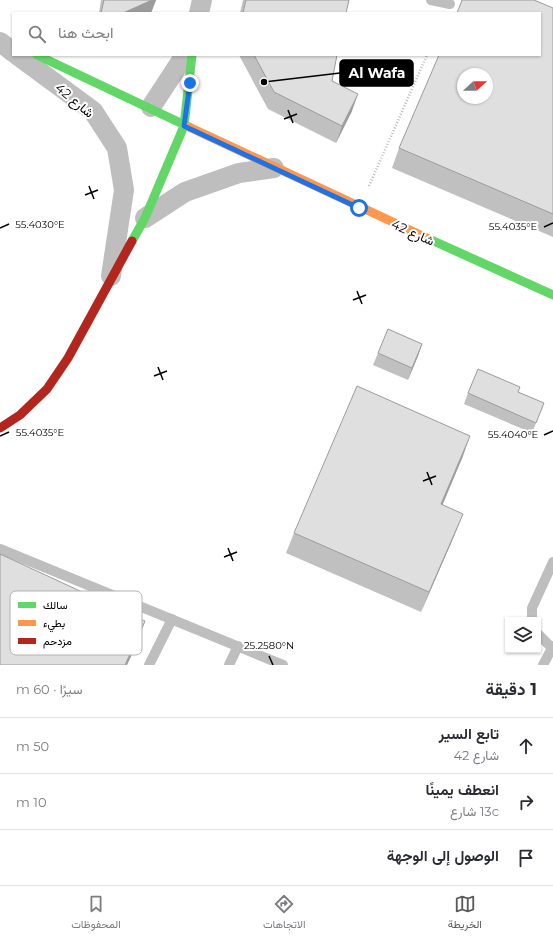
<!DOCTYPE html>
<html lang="ar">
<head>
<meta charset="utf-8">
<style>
  body { margin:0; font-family:Montserrat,Vazirmatn,sans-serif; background:#f7f7f7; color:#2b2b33; direction:rtl }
  .controls { position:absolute; right:12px; bottom:12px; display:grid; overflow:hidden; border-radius:0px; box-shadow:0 1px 3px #0004 }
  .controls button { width:36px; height:36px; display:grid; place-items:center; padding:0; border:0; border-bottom:1px solid #e1e1e2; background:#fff; color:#2b2b33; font:20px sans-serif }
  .compass { position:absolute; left:457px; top:68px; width:36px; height:36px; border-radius:50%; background:#fff; box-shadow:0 1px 3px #0004; rotate:69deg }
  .stop { position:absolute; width:12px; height:12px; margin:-9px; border:3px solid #1a73e8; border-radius:50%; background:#fff }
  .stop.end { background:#1a73e8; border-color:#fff; box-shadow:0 1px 4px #0008 }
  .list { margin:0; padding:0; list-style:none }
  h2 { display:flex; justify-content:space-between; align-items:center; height:52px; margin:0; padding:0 16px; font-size:17px }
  h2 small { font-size:13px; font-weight:400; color:#7c7c81 }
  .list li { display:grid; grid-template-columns:26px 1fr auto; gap:12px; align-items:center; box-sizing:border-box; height:56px; padding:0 16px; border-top:1px solid #e1e1e2 }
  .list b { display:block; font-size:15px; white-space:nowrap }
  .list p { margin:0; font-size:13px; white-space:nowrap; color:#7c7c81 }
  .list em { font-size:13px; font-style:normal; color:#7c7c81 }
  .icon { flex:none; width:22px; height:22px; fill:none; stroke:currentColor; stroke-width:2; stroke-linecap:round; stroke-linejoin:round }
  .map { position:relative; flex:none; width:553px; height:665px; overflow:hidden; direction:ltr }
  .search { position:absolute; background:#fff; box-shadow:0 1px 3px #0004; left:12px; right:12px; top:12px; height:44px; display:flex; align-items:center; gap:10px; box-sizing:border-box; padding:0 14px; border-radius:0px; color:#7c7c81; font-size:15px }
  .sheet { height:220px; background:#fff }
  nav { display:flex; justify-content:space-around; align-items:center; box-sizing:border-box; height:56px; border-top:1px solid #e1e1e2; background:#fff; font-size:11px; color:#7c7c81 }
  nav a { display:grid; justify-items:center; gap:2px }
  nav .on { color:#595959 }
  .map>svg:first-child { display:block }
</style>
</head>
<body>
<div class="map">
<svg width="553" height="665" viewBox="0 0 553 665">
  <rect width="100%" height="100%" fill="#fff"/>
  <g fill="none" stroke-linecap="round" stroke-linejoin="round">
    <polyline stroke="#b9b9b9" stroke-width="2.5" stroke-dasharray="1 2" stroke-linecap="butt" points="369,186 427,55"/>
    <g stroke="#bebebe" stroke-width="10">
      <polyline points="431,0 450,4"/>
      <polyline points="0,549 283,665"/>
      <polyline points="532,620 532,608 553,562"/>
      <polyline points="538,634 552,648 553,652"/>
      <polyline points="149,665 172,619"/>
      <polyline points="229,665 238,646"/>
      <polyline points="543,665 553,646"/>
    </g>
    <g stroke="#bebebe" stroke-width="20">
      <polyline points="199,13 202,0"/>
      <polyline points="0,42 13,52"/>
      <polyline points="17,55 93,111 117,148 124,190 111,276"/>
      <polyline points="151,107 185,55"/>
      <polyline points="145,218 185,192 239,173 274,168"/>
    </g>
    <g stroke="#63d668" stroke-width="9">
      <polyline points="37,55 189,127"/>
      <polyline points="427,238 553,295"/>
      <polyline points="132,241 145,218 184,126 192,55"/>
    </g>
    <polyline stroke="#ff974d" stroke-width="9" points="189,127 427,238"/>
    <polyline stroke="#b3261e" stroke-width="9" points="0,428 20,415 47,389 68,358 132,241"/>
  </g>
  <g fill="#c0c0c0">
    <polygon points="101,0 156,0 151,13 99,13"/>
    <polygon points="243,0 349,0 346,13 240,13"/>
    <polygon points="553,8 553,237 392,168 399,148"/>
    <polygon points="239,55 337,55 332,81 352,111 336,143 268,109"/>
    <polygon points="422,344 418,356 408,380 373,365 378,353"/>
    <polygon points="518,392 544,403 532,433 464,404 468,393"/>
    <polygon points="463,456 442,505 455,534 421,612 286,553 294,533"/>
  </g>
  <g fill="#9c9c9c">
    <polygon points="152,0 156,0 151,13 123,13"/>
    <polygon points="358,94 352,111 336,143 342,126"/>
    <polygon points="422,344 418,356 408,380 412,368"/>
    <polygon points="470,436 463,456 434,525 441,504"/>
    <polygon points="463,514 455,534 421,612 429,592"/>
    <polygon points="145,621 138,642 127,665 125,665"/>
  </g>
  <g fill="#dfdfdf" stroke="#9c9c9c" fill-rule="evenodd">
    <polygon points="104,0 152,0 123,13 101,13"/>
    <polygon points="246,0 349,0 346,13 243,13"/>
    <path d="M462,0H534L553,8V214L399,148L439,55H540V13H457ZM463,74H487V98H463Z"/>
    <polygon points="254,55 337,55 332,81 358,94 342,126 274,92"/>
    <polygon points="388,329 422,344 412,368 378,353"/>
    <polygon points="478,369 520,387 518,392 544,403 536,423 468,393"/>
    <polygon points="357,386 470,436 441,504 463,514 429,592 294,533"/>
    <polygon points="0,554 145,621 125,665 0,665"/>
  </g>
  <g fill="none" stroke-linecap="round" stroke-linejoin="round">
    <polyline stroke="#1a73e8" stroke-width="5" points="190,83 184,126 359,208"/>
  </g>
  <path fill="none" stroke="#000" stroke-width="1.5" d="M288,110L293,123M284,119L297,114M89,186L94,199M85,195L98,190M544,227L553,223M0,228L9,224M357,291L362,304M353,300L366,295M158,367L163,380M154,376L167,371M544,435L553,431M0,436L9,432M427,472L432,485M423,481L436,476M228,548L233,561M224,557L237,552M269,656L273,665"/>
  <g text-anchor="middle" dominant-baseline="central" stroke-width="4" stroke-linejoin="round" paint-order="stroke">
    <g font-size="13" fill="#000" stroke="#fff">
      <text transform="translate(75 100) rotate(40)">شارع 42</text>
      <text transform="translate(413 232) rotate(24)">شارع 42</text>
    </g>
  </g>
  <rect x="10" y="591" width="132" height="64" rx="6" fill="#fff" stroke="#b2b2b2" stroke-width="1"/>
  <rect x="18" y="602" width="18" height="6" fill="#63d668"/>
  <rect x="18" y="620" width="18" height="6" fill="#ff974d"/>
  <rect x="18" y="638" width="18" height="6" fill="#b3261e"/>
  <g font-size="11" fill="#000">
    <text x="43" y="609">سالك</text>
    <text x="43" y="627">بطيء</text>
    <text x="43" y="645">مزدحم</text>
  </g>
  <g font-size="10" text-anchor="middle" fill="#000" stroke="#fff" stroke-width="4" stroke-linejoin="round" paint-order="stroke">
    <text x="40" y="228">55.4030°E</text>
    <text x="513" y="230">55.4035°E</text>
    <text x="40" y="436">55.4035°E</text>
    <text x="513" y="438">55.4040°E</text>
    <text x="269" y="649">25.2580°N</text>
  </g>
  <path fill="none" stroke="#000" stroke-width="1.5" d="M264 82L340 73"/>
  <circle fill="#000" stroke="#fff" stroke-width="1.5" cx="264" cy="82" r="4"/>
  <rect fill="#000" stroke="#000" stroke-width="1.5" x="340" y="60" width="73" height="26" rx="4"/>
  <g font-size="14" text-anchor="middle" font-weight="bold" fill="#fff">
    <text x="377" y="78">Al Wafa</text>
  </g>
</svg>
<div class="controls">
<button><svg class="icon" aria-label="layers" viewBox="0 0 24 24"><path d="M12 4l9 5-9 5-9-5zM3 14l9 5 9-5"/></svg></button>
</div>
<svg class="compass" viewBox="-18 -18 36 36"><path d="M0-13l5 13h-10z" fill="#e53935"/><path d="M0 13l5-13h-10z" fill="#7c7c81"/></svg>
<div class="stop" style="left:359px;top:208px"></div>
<div class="stop end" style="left:190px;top:83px"></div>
<div class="search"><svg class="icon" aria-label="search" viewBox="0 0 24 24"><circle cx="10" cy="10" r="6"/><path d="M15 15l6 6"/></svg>ابحث هنا</div>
</div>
<section class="sheet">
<h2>1 دقيقة<small>سيرًا · 60 m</small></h2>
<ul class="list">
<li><svg class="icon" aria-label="ahead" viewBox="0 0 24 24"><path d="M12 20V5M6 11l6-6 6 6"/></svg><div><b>تابع السير</b><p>شارع 42</p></div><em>50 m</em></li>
<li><svg class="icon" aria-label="right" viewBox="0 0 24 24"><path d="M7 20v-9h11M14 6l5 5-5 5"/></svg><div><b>انعطف يمينًا</b><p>13c شارع</p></div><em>10 m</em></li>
<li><svg class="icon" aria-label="arrive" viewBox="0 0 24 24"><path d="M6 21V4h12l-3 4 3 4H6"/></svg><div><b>الوصول إلى الوجهة</b></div></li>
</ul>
</section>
<nav>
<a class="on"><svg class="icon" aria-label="map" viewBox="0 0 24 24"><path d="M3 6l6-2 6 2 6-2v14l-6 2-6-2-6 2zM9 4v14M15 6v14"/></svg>الخريطة</a>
<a><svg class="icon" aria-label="directions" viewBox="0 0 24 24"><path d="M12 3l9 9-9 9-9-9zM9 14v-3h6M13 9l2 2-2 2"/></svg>الاتجاهات</a>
<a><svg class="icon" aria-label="saved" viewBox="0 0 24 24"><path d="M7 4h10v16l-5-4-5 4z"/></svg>المحفوظات</a>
</nav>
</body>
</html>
